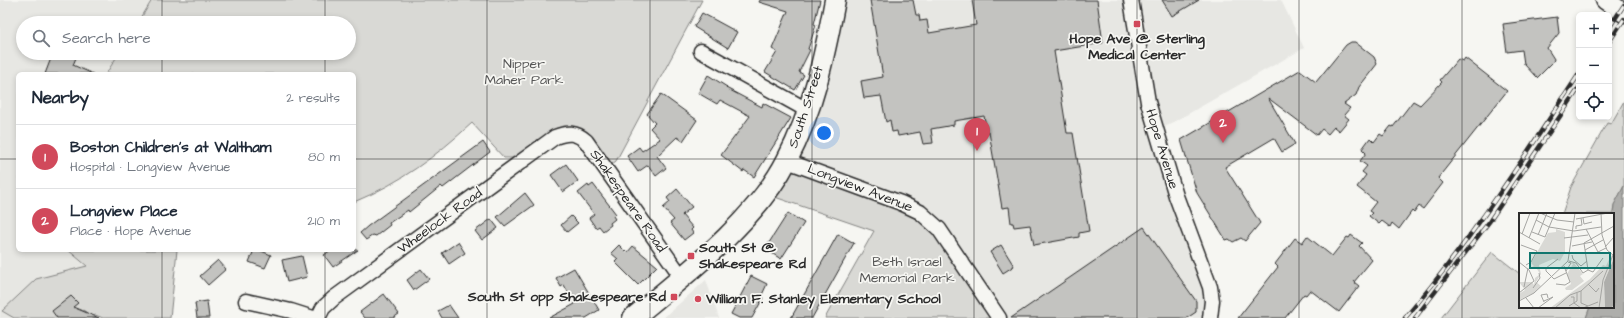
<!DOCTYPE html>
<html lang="en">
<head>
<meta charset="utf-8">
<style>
  body { margin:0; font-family:"Architects Daughter",sans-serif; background:#f6f6f7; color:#1f2937 }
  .controls { position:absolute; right:12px; top:12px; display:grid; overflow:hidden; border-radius:6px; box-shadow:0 2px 6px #0003 }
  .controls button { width:36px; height:36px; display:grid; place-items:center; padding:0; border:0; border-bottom:1px solid #e0e1e3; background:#fff; color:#1f2937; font:20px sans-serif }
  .you { position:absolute; left:824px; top:133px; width:14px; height:14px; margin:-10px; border:3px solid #fff; border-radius:50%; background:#1a73e8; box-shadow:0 0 0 6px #1a73e833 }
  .badge { display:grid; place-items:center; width:26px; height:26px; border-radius:50%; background:#d1495b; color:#fff; font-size:13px; font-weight:700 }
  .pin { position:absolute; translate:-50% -33px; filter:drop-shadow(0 1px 2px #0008) }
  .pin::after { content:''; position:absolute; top:21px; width:14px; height:12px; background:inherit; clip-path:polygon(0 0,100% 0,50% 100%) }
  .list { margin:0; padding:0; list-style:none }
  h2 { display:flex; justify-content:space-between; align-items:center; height:52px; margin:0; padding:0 16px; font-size:17px }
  h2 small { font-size:13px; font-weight:400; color:#747a83 }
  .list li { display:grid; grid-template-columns:26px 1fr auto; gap:12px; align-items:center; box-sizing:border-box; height:64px; padding:0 16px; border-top:1px solid #e0e1e3 }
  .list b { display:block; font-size:15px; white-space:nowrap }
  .list p { margin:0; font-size:13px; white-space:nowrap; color:#747a83 }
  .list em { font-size:13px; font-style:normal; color:#747a83 }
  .icon { flex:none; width:22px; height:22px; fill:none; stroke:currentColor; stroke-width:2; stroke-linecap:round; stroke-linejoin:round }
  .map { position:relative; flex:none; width:1624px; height:318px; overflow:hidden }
  .search { position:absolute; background:#fff; box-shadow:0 2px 6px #0003; left:16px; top:16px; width:340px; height:44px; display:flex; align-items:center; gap:10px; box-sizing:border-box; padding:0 14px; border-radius:22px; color:#747a83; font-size:15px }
  .panel { position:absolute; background:#fff; box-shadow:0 2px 6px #0003; left:16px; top:72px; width:340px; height:180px; border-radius:6px }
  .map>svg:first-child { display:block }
</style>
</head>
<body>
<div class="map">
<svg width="1624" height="318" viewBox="0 0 1624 318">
  <rect width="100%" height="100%" fill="#f6f6f2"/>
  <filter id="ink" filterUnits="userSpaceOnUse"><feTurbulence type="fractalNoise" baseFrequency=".025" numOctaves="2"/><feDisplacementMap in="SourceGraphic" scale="8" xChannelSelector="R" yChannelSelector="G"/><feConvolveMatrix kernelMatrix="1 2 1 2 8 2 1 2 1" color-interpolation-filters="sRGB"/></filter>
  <g filter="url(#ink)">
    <g fill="#e7e7e3">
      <polygon points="0,0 152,0 138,23 23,23 23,53 119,53 106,74 18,74 18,250 68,250 145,318 0,318"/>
      <polygon points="835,0 1281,0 1304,48 1158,131 1208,279 1210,318 999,318 787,161"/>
      <polygon points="706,280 719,318 663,318"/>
    </g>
    <g fill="#d9d9d5" stroke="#828280">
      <path d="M152,0H702L616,161L606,169L578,134L526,158H504L472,123C435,157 400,183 354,202V74H106L119,53H349V23H138Z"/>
      <polygon points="1624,101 1624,186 1614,205 1613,214 1562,214 1571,187 1607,123 1611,124"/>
      <polygon points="787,161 920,212 999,318 825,318 874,231 766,194"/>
      <polygon points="68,250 177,250 170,318 103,318 95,315 94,318 86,317 87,313 83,310 79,313 73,307 57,318 14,318 2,311 36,279 87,266"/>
      <polygon points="1492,252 1520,274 1520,307 1590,307 1586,318 1441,318"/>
    </g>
    <polygon fill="#aeaeab" stroke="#7a7a78" points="1624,186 1624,318 1586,318 1590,307 1613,307 1613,214 1614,205"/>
    <g fill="#c3c3c0" stroke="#2b2b2b">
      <polygon points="760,0 820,0 814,24 816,25 808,49 810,50 799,72 804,75 795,90 765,72 777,52 772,49 788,11 759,2"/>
      <polygon points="870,0 913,0 916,15 919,15 920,21 927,20 929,33 976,25 972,0 1097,0 1103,43 1054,51 1067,133 1073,133 1089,231 1079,233 1079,237 1034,245 1030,225 1014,227 1013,223 1011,223 1009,207 1002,208 989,132 987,132 984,116 954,121 954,125 931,129 933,143 923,144 920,132 898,136 897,131 892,132 890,120 886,122 881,96 864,98 861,81 883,77"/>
      <polygon points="1162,0 1199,0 1172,16"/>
      <polygon points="702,13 737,32 728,48 694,27"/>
      <polygon points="1557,17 1559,33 1547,48 1554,59 1553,62 1537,78 1524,64 1522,50 1507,52 1503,24"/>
      <polygon points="1351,42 1355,42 1374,57 1377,64 1359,87 1356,95 1344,104 1350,108 1344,115 1349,119 1339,131 1334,127 1328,134 1322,129 1317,135 1268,98 1295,144 1282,152 1274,138 1225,167 1260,223 1245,241 1241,238 1233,242 1229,239 1226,240 1197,193 1181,140 1300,70 1316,82 1346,45"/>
      <polygon points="53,53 78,53 73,65 93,74 45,74"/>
      <polygon points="1465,58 1507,91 1438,178 1443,183 1423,209 1419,206 1414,213 1412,211 1399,229 1392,223 1390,227 1382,221 1379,224 1369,216 1372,213 1369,211 1376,202 1357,187 1366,175 1362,172 1367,166 1360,161 1366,153 1362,149 1370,138 1374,142 1380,134 1383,136 1391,126 1393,127 1413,101 1420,105 1442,82 1440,80 1458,59 1463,61"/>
      <polygon points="708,75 727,87 726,88 762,107 763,103 791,118 754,177 744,170 743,172 721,155 750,116 720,100 717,104 698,93"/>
      <polygon points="661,94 697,120 683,141 677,137 657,156 666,168 656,176 648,165 638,172 627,156 639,147 642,151 660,139 650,128 655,123 647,114"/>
      <polygon points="483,142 490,152 443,188 441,186 409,212 408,210 389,223 390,225 376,236 373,235 366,240 360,233 368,226"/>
      <polygon points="566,164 578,181 563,192 551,175"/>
      <polygon points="593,184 616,214 613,216 615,219 610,223 611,225 603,231 599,226 596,228 589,218 594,214 578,193 588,185 589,187"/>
      <polygon points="677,189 692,207 682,215 693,228 691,230 693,233 684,240 670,223 674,220 663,208 670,202 667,198"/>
      <polygon points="525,193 534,205 505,226 497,217"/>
      <polygon points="788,213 804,223 781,259 765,249"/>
      <polygon points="571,216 578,223 567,232 561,225"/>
      <polygon points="491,219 498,228 482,240 475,231"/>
      <polygon points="1144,227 1196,301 1196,312 1187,318 1011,318"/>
      <polygon points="838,234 854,243 812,318 791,318"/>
      <polygon points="1351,235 1362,243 1359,246 1372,260 1354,282 1359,286 1339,312 1310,290 1306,295 1304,294 1285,318 1238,318 1278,267 1275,264 1295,238 1302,243 1307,236 1332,256 1347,237 1349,238"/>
      <polygon points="458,242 465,253 449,264 442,253"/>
      <polygon points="619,245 627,253 633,246 657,266 638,285 615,262 618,259 611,253"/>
      <polygon points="1001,245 1014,266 1003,273 990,252"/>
      <polygon points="254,250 259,250 271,255 265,268 249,262"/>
      <polygon points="331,250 358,250 333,267 324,255"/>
      <polygon points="302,256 307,277 287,282 282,260"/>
      <polygon points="218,260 226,269 208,285 200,276"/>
      <polygon points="574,268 599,310 586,318 549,318 575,304 564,285 561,287 556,278"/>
      <polygon points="421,269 429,279 414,290 407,280"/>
      <polygon points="751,276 767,284 761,297 763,298 752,318 739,318 731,314"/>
      <polygon points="384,294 399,314 393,318 365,318 360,312"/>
      <polygon points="71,296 78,303 73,307 99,318 57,318 52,311"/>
      <polygon points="207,301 209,318 197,318 195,303"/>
      <polygon points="449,305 458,318 442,318 438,311"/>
    </g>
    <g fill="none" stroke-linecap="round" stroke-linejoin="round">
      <defs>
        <g id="minor">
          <polyline points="1131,0 1148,102 1176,196 1210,287 1212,301 1210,318"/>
          <polyline points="701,51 807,110"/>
          <polyline points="787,161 901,203 920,212 939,229 999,318"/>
          <polyline points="246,301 291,311 313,318"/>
          <path d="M318,318L323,308L334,298L555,137C567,132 576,132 586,141L681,276"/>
        </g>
        <polyline id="tertiary" points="1605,0 1624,13"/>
        <path id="secondary" d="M633,318C685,275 756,221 787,160C813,111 825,54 835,0"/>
      </defs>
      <use href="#minor" stroke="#2b2b2b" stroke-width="17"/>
      <use href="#tertiary" stroke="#2b2b2b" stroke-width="21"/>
      <use href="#secondary" stroke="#2b2b2b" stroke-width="23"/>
      <use href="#minor" stroke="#f6f6f2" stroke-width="14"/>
      <use href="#tertiary" stroke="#f6f6f2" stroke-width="18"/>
      <use href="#secondary" stroke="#f6f6f2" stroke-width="20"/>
      <defs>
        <g id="rail">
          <polyline points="1609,28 1624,5"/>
          <polyline points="1609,42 1624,19"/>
          <path d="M1405,318C1470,242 1524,157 1579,74"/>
          <polyline points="1415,318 1489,222 1579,88"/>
        </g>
      </defs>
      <use href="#rail" stroke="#2b2b2b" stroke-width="4.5"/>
      <use href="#rail" stroke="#f6f6f2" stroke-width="3" stroke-dasharray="9" stroke-linecap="butt"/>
    </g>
  </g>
  <path fill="none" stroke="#2b2b2b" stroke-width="1" stroke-opacity="0.55" d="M162,0V23M325,0V23M487,0V318M650,0V318M812,0V318M974,0V318M1137,0V318M1299,0V318M1462,0V318M162,53V74M325,53V74M0,159H18M354,159H1624M162,250V318M325,250V318"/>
  <g fill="#d1495b" stroke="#f6f6f2" stroke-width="1.5">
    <rect x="1133" y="20" width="8" height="8" rx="2"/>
    <rect x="687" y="252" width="8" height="8" rx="2"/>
    <rect x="670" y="293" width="8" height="8" rx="2"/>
    <circle cx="698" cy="299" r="4"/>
  </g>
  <g text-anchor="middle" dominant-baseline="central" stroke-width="3.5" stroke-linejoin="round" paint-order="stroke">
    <g font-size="14" font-weight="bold" fill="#2b2b2b" stroke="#f6f6f2" text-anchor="start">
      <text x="1137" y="39" text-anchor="middle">Hope Ave @ Sterling<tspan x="1137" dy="16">Medical Center</tspan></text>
      <text x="699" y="248">South St @<tspan x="699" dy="16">Shakespeare Rd</tspan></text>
      <text x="666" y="297" text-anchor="end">South St opp Shakespeare Rd</text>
      <text x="706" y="299">William F. Stanley Elementary School</text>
    </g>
    <g font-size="14" fill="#565656" stroke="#f6f6f2">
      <text x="524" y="64">Nipper<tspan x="524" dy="16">Maher Park</tspan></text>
      <text x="907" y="262">Beth Israel<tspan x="907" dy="16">Memorial Park</tspan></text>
    </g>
    <g font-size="14" fill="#2b2b2b" stroke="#f6f6f2">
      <text transform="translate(806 107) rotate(-72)">South Street</text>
      <text transform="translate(1162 149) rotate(73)">Hope Avenue</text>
      <text transform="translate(860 188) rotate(21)">Longview Avenue</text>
      <text transform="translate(628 201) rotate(55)">Shakespeare Road</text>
      <text transform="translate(440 221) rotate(-36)">Wheelock Road</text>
    </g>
  </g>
  <g transform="translate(1519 213)">
    <rect width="95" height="95" fill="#f6f6f2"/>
    <path d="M37,16L46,19V39L41,48L34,46L20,52L22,61L17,69L22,73L15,80L0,87V81L6,77L0,69H13L15,72L16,65L21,61L18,56L11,55L15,53L12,50L29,20L37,19ZM92,42L95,45L85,69L86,95H31L71,66L84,52L87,53ZM49,49L55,50L64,61L61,63L65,68L53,77H47L46,75L52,71L48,61L54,51Z" fill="#d9d9d5"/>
    <path d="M95,45V90L93,95H86L85,69Z" fill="#aeaeab"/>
    <path fill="none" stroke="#a5a5a2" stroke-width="1" d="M21,0L38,7L55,9M82,0L83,22L88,37L94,42M64,5L65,11L73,9M57,6L89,0M17,7L30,14L55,18L82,14M57,16V13L63,12L62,5M67,16L79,39L87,35M0,19L21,31M13,19L26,24L36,0M3,21L11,0M19,22L28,0M10,25L20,0M45,25L69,22M65,30L95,13M2,32L18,38L12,49L7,52M53,33L73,29M86,34L95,24M66,37L84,27M53,42L54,46L62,53L68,48M39,46L27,55V58L35,66L47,60M50,48L57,50L64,60L69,57L65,30M0,49L10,57L15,68L0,80M69,57L74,59L84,45M47,58L52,50L49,49M37,71L46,72L51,69L45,53M69,71L77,79L80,75M5,74L9,55M14,75L21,65L20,60M62,78V90L69,93M52,84H55V90L62,95M7,85L15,95M0,88L15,80L49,48L56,0M25,89L22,82L28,81L29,85M50,93L58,88V80M19,95L34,84L25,88M36,95L51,82L62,78L84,58M64,95L79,89M80,95L84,67L94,42"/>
    <path fill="#0f766e" fill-opacity="0.15" stroke="#0f766e" stroke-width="2" d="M11,40H91V55H11Z"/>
    <rect width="95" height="95" fill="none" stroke="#2b2b2b" stroke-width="2"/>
  </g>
</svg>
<div class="controls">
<button>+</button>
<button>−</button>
<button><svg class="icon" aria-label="locate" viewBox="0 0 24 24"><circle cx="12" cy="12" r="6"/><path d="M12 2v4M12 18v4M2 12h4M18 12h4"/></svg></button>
</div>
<div class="you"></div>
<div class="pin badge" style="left:977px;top:151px">1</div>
<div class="pin badge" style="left:1223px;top:143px">2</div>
<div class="search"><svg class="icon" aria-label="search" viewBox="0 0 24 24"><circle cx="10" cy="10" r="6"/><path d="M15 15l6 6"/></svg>Search here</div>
<section class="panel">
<h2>Nearby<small>2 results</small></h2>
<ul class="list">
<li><span class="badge">1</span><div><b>Boston Children's at Waltham</b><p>Hospital · Longview Avenue</p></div><em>80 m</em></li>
<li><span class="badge">2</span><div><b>Longview Place</b><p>Place · Hope Avenue</p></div><em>210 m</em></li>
</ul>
</section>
</div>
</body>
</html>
